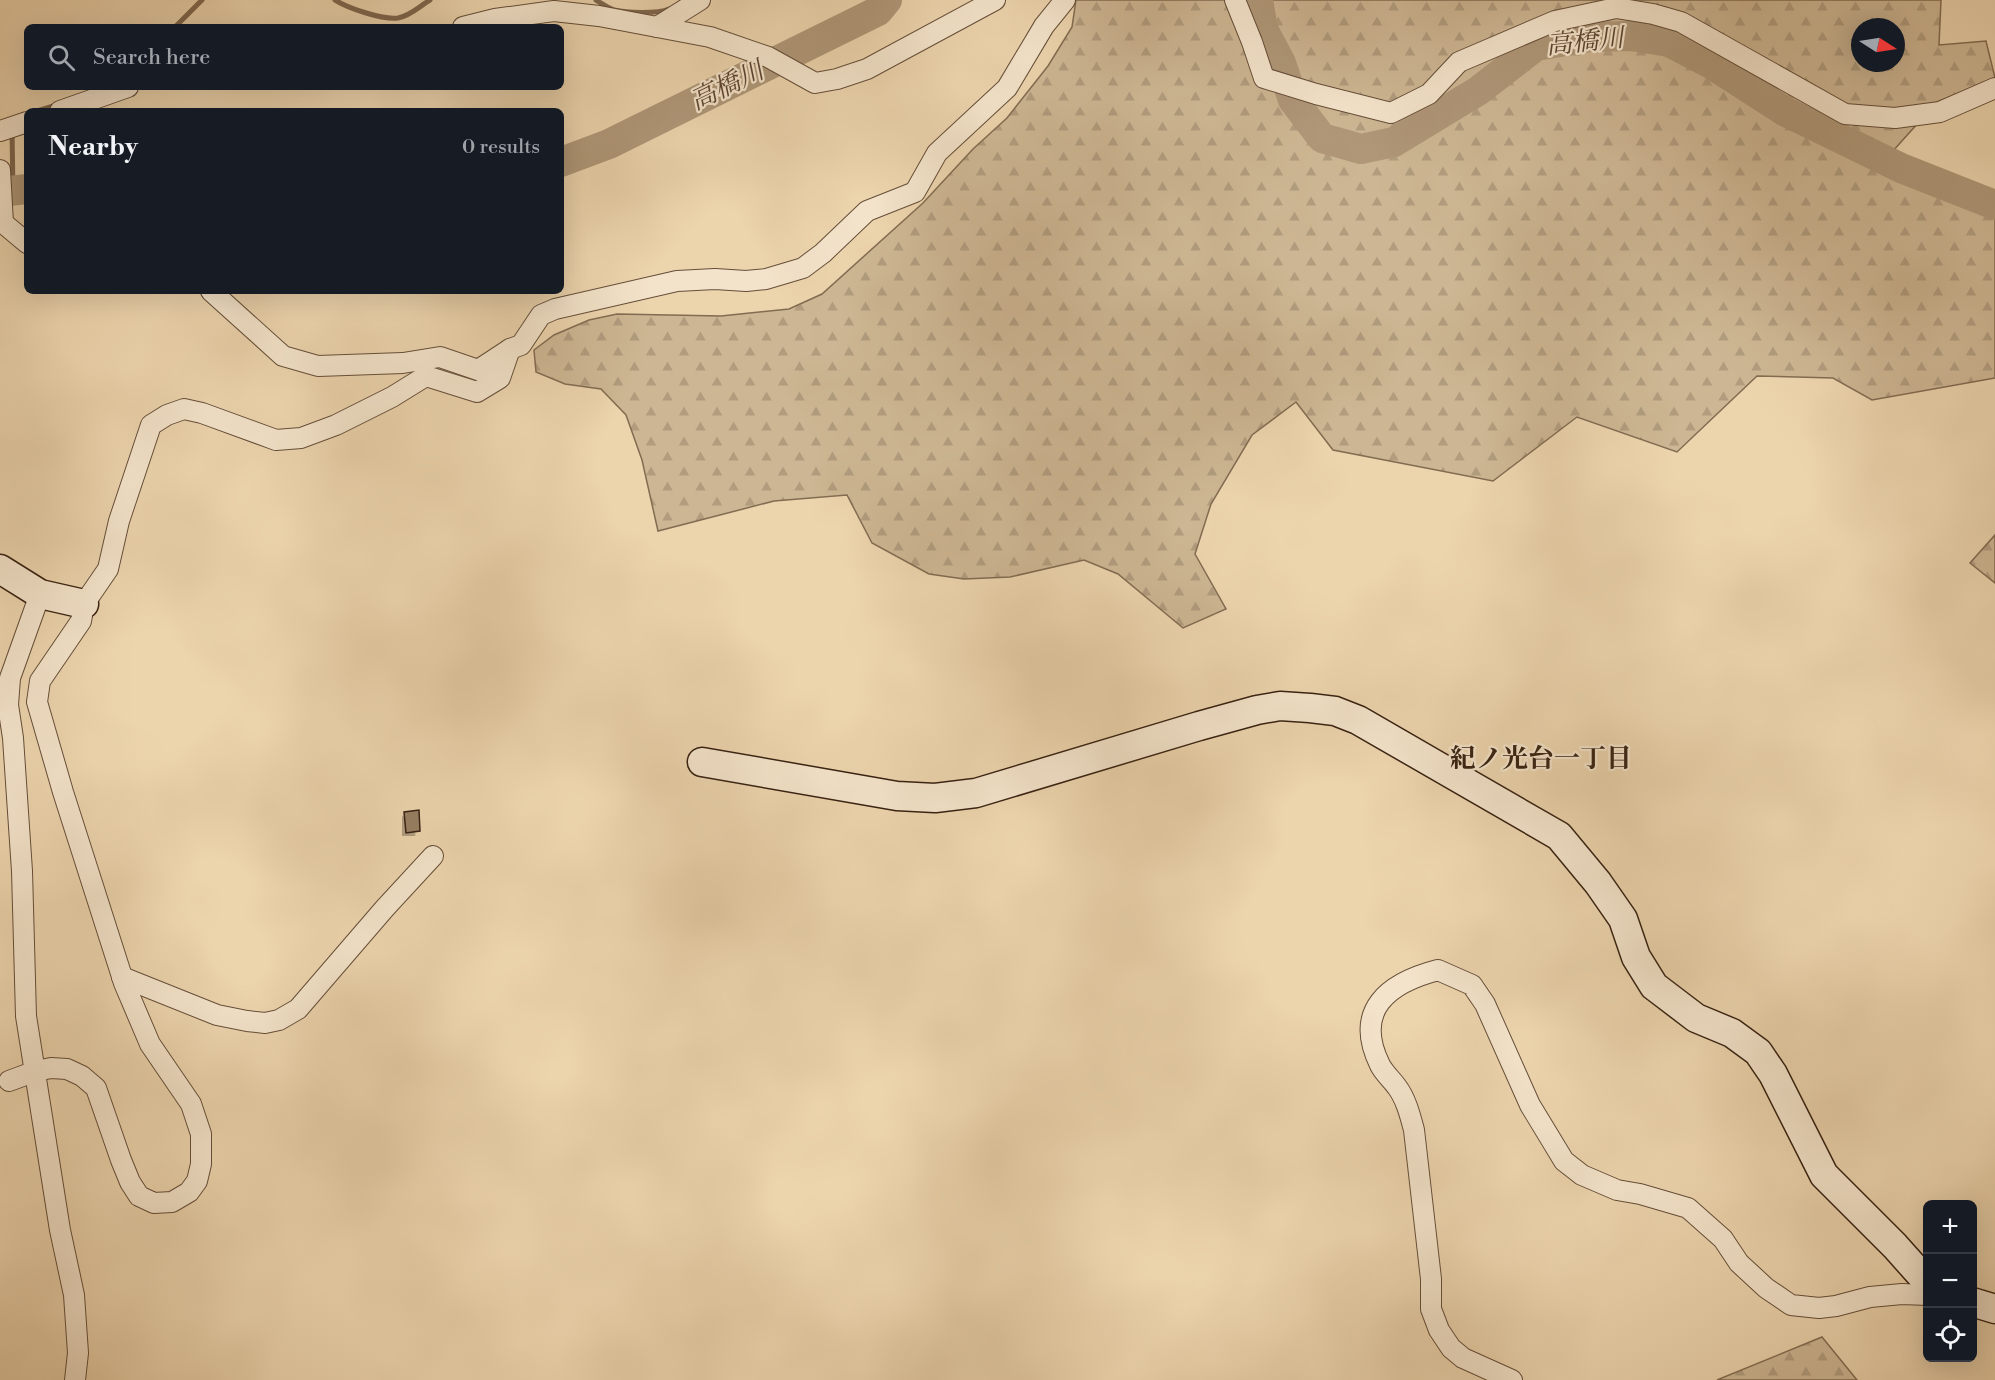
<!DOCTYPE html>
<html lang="en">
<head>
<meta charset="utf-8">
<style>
  body { margin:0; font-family:"Libre Bodoni","Noto Serif JP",serif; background:#20242c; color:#f1f3f6 }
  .controls { position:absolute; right:18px; bottom:18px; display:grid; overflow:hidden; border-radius:9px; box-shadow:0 6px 24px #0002 }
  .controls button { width:54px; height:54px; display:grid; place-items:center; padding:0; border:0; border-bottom:2px solid #363941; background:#171b24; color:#f1f3f6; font:30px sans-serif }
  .compass { position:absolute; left:1851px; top:18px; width:54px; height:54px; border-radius:50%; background:#171b24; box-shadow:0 6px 24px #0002; rotate:102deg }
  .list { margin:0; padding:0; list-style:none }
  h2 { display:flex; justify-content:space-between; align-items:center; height:78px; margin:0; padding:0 24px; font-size:26px }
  h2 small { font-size:20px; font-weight:400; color:#9ea1a6 }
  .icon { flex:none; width:33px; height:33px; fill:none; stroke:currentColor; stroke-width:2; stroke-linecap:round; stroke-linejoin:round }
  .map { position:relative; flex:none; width:1995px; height:1380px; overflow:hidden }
  .search { position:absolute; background:#171b24; box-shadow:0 6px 24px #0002; left:24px; top:24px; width:540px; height:66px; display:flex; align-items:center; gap:15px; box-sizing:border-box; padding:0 21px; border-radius:9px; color:#9ea1a6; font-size:22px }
  .panel { position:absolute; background:#171b24; box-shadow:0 6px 24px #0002; left:24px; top:108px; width:540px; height:186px; border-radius:9px }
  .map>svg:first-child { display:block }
</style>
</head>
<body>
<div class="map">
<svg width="1995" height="1380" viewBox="0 0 1995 1380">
  <defs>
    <pattern id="forest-firs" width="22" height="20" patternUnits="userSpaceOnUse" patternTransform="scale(1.5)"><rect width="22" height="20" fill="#cdb693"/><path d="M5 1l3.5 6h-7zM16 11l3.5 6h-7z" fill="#b19c7e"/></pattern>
    <filter id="shadow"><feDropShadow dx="-5.5" dy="5.5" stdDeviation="0" flood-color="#0004"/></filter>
  </defs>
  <rect width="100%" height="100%" fill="#ecd4ad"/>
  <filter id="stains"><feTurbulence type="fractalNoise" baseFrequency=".00333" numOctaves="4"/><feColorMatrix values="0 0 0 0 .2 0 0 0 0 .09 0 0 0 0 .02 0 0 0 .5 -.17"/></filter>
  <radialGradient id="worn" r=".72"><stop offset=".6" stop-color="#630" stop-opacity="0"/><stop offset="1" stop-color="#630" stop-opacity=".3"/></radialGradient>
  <g fill="url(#forest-firs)" stroke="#826c52" stroke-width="1.5" fill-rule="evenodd">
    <path d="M1076,0H1941L1939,45L1986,41L1995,78L1937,102L1892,152L1995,193V378L1872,400L1833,378L1757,376L1677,452L1577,417L1493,481L1333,450L1296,402L1252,435L1211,504L1195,554L1226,609L1183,628L1118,574L1084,560L1010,577L964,579L929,574L872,543L847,495L774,501L658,531L642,460L626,415L601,389L565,384L536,372L534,350L554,335L589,320L617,314L721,316L789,309L822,294L923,203L973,149L1007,118L1048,66L1072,27ZM1860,27H1896V63H1860Z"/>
    <polygon points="1995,535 1995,583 1970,563"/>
    <polygon points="1822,1337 1857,1380 1717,1380"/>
  </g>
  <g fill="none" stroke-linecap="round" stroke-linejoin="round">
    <g stroke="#7f684f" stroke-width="5">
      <path d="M335,0C348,8 382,20 398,18C410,16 420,6 430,0"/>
      <path d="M596,0C601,3 608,8 614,10C626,13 658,14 669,9"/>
      <polyline points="175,27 202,0"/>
      <polyline points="37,111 57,105"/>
      <polyline points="12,132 13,191"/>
    </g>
    <g stroke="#af9778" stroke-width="30">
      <polyline points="1258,0 1263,29 1281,63 1293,100 1322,138 1361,149 1394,142 1478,91 1536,46 1590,37 1631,36 1669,42 1711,64 1784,111 1901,168 1995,205"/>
      <polyline points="561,162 609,144 878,11 887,0"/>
      <polyline points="0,192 27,189"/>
    </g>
  </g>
  <polygon fill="#967f63" stroke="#382212" stroke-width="1.5" filter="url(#shadow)" points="419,810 420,831 406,833 404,812"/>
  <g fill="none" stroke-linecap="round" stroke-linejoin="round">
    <defs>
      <g id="street">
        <polyline points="1235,0 1252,42 1264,78 1316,94 1391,113 1429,94 1459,62 1555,21 1616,8 1653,14 1681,22 1845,114 1895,118 1940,112 1995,88"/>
        <polyline points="463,27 495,19 554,11 599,16 710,37 768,57 815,83 837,79 867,69 995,0"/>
        <polyline points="657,27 700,0"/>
        <polyline points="60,111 128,87"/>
        <polyline points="0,131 27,122"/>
        <polyline points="0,170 3,223 27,243"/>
        <polyline points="211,291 283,356 318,366 403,363 440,357 478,370 510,349 521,345 541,315 555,309 677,281 715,279 746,281 766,279 803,268 823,253 867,211 915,192 937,153 1007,88 1044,26 1065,0"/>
        <polyline points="40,594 10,678 8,705 13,738 22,871 26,1016 60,1230 74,1295 78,1353 75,1380"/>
        <polyline points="122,977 217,1015 247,1021 265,1023 279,1020 298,1009 385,908 433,856"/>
        <polyline points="9,1081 36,1071 51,1068 67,1069 82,1076 96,1088 121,1160 130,1182 139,1196 154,1203 172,1202 189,1192 197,1181 201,1164 201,1134 191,1104 150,1044 124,983 63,792 37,702 40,681 81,621 84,604 108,569 119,521 151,425 167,415 184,409 202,413 276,440 301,438 336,425 392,397 426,376 477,392 500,378 510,349"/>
        <path d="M1512,1380L1463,1358L1451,1348L1439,1330L1431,1309V1279L1414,1130C1410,1115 1406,1099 1397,1087C1392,1080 1384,1073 1380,1065C1353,1010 1388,983 1438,970L1472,985L1485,1004L1530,1105L1564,1161L1582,1175L1617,1190L1640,1194L1688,1208L1723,1239L1739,1263L1766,1288L1791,1305L1819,1308L1836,1306L1870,1297L1902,1294L1928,1295"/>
      </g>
      <g id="secondary">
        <polyline points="0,569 40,594 84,604"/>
        <polyline points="702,762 897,796 935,798 976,793 1199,726 1257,710 1280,706 1310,708 1335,711 1358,720 1559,836 1598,883 1623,919 1636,957 1654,986 1696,1018 1732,1033 1758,1052 1773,1074 1824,1175 1895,1246 1928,1283"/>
        <polyline points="1972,1302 1995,1309"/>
      </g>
    </defs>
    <use href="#street" stroke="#654e39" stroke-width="22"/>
    <use href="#secondary" stroke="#382212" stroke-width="31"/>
    <use href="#street" stroke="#f3e3ca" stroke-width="20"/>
    <use href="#secondary" stroke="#f3e3ca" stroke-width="28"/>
  </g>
  <g text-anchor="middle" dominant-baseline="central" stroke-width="4.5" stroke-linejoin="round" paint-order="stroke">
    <g font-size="26" font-style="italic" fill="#5c4531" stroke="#f3e3ca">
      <text transform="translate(1585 42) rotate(-6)">高橋川</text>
      <text transform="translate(727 86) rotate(-26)">高橋川</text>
    </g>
    <g font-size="26" font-weight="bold" fill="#382212" stroke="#f3e3ca">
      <text x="1541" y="759">紀ノ光台一丁目</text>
    </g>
  </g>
  <rect width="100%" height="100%" filter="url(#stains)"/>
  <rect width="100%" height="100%" fill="url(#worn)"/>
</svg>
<div class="controls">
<button>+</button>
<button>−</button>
<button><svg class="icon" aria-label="locate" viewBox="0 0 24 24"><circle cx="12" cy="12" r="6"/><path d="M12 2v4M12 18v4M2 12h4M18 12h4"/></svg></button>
</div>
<svg class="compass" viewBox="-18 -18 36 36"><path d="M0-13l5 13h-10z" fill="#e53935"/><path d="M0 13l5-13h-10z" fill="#9ea1a6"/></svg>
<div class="search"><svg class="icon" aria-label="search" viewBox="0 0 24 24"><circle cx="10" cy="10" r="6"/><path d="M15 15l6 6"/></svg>Search here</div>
<section class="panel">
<h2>Nearby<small>0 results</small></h2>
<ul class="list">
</ul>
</section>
</div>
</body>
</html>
